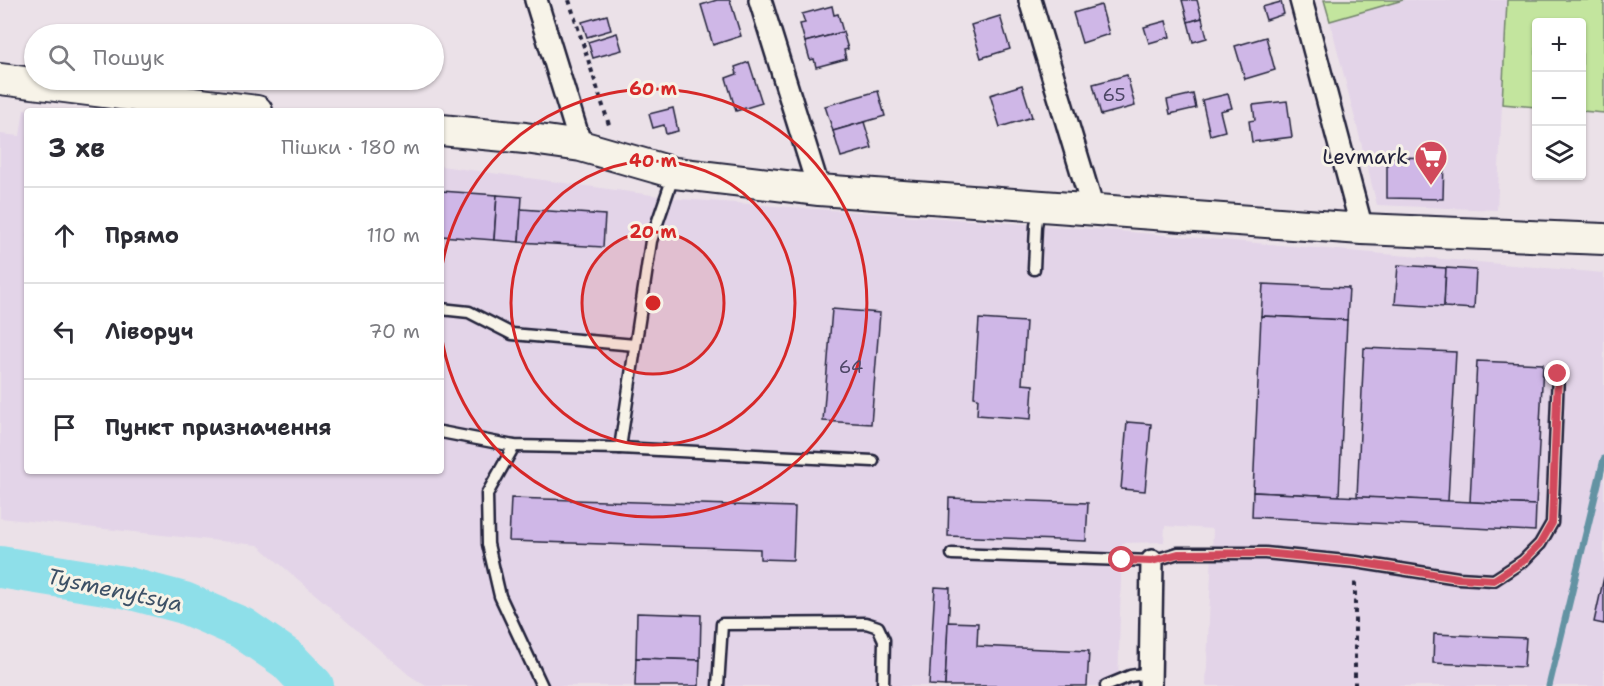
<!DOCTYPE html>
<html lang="uk">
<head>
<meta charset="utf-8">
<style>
  body { margin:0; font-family:"Shantell Sans",sans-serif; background:#f2f2f3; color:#2b2b33 }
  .controls { position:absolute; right:18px; top:18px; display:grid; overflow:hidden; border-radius:6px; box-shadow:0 2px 4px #0004 }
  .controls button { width:54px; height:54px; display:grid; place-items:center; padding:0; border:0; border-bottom:2px solid #e1e1e2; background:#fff; color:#2b2b33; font:30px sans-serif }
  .stop { position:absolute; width:18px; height:18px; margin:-14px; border:4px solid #d1495b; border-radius:50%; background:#fff }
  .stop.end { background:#d1495b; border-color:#fff; box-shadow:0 2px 6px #0008 }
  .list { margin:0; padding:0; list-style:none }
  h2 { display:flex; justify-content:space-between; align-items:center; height:78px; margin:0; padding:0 24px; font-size:26px }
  h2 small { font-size:20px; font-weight:400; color:#7c7c81 }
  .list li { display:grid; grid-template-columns:39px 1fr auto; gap:18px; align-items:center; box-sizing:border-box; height:96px; padding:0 24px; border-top:2px solid #e1e1e2 }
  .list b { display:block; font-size:22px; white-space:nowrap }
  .list em { font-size:20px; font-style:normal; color:#7c7c81 }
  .icon { flex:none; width:33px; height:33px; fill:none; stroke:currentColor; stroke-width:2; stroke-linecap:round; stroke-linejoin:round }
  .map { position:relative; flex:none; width:1604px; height:686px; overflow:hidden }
  .search { position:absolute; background:#fff; box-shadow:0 2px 4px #0004; left:24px; top:24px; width:420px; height:66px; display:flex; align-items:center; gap:15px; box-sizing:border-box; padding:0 21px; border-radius:33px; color:#7c7c81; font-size:22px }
  .panel { position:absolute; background:#fff; box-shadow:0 2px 4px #0004; left:24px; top:108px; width:420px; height:366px; border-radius:6px }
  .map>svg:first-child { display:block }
</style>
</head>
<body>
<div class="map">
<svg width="1604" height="686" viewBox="0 0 1604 686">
  <rect width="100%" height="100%" fill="#ebe1e8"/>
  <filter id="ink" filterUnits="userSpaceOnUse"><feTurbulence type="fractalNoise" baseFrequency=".0167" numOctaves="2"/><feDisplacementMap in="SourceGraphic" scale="12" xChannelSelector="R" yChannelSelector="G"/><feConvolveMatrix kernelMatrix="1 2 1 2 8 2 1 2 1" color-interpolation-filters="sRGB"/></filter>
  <g filter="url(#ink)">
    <g fill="#e3d4e8">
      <polygon points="1403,0 1507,0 1497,210 1377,205 1330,21"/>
      <polygon points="24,109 37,111 27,111 27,471 441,471 441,166 681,199 1107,230 1604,273 1604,686 1206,686 1213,529 1165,526 1164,542 1122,543 1118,686 426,686 409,675 258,545 0,518 0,134 20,136"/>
    </g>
    <g fill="#c3e59e" stroke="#72846c" stroke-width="1.5">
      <polygon points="1324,0 1403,0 1330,21"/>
      <polygon points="1507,0 1604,0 1604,113 1582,111 1582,22 1536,22 1536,107 1502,104"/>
    </g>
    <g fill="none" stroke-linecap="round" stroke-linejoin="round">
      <polyline stroke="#6393a3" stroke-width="7" points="1549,686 1604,459"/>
      <polyline stroke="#8edfe9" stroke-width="42" points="0,567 124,587 184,603 242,628 287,659 313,686"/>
    </g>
    <g fill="#cfb7e7" stroke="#22223b" stroke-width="1.5">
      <polygon points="717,0 730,0 741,36 713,45 701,5"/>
      <polygon points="1182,0 1197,0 1202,18 1188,22"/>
      <polygon points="1281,2 1284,14 1266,20 1262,7"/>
      <polygon points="1101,5 1109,34 1082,43 1073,13"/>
      <polygon points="832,6 834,15 838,14 843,32 805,42 800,24 805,23 802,14"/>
      <polygon points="607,15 611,30 587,37 582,22"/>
      <polygon points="1000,16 1010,49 981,58 971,25"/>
      <polygon points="1202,18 1207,38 1193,42 1188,22"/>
      <polygon points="1166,21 1170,37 1149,43 1144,27"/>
      <polygon points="843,32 848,49 844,50 846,59 816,67 814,59 810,60 805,42"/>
      <polygon points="617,33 622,50 593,58 588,42"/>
      <polygon points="1266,37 1275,70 1245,79 1235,46"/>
      <polygon points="749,62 762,103 736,111 726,78 737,74 735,67"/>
      <polygon points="1127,75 1135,106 1101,115 1093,84"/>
      <polygon points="1022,85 1032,117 1000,127 990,95"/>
      <polygon points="878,91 885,116 833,131 825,106"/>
      <polygon points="1193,94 1196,108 1170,114 1167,100"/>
      <polygon points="1228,94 1232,108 1220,111 1225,131 1210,135 1202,100"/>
      <polygon points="1287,101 1292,137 1252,142 1249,121 1255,120 1253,105"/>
      <polygon points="673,108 678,131 666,134 664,125 653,128 649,114"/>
      <polygon points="864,122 872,148 841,157 833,131"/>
      <polygon points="1387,157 1444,158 1443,199 1387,198"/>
      <polygon points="441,191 497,195 494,240 441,236"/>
      <polygon points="497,195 522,197 519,242 494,240"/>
      <polygon points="521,209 605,215 603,247 519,242"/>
      <polygon points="1398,265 1446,268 1444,307 1395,304"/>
      <polygon points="1446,268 1476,270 1474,309 1444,307"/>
      <polygon points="1263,284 1349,288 1347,320 1261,316"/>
      <polygon points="832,309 880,313 871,424 823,421"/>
      <polygon points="1261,316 1347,320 1339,496 1253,492"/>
      <polygon points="979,319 1026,322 1022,384 1033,385 1031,419 977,415 978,398 974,397"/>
      <polygon points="1364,348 1456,352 1448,501 1357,497"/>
      <polygon points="1477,361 1543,364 1536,505 1470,502"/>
      <polygon points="1127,422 1151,424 1145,491 1121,489"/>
      <polygon points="1253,492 1536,505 1535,531 1252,517"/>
      <polygon points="511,498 795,507 793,560 760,559 760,549 509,541"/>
      <polygon points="949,498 1088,503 1086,541 948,536"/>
      <polygon points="1604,577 1604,624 1594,622"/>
      <polygon points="935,587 950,588 945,686 929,685"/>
      <polygon points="637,613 701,615 700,660 636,658"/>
      <polygon points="948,622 978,623 977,646 1089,651 1087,686 945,686"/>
      <polygon points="1434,634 1526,638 1524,667 1433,663"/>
      <polygon points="636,658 700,660 699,686 635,686"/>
    </g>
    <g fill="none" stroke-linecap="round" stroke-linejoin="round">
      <defs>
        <g id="lane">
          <polyline points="1034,269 1036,226 1039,209"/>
          <polyline points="441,309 469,312 512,334 635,345"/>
          <polyline points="441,432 514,446 620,448 873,461"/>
          <polyline points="514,446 487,494 488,544 500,596 542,686"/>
          <polyline points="620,448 651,241 674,174"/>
          <polyline points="952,554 1152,561 1178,553 1265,553 1356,562 1458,578 1494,580 1523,561 1540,544 1552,523 1558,374"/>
          <polyline points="718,686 722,624 866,623 878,627 884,640 883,686"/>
          <polyline points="1106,686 1130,676 1150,673"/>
        </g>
        <g id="street">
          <polyline points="536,0 581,146"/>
          <polyline points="760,0 819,190"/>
          <polyline points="1030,0 1093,209"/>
          <polyline points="1301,0 1362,229"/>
          <polyline points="1150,686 1152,561"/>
        </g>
        <g id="secondary">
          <polyline points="0,79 257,111"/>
          <polyline points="441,130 525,138 581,146 675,173 819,190 1362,229 1604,239"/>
        </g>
      </defs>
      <use href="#lane" stroke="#22223b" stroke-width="15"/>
      <use href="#street" stroke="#22223b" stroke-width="26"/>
      <use href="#secondary" stroke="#22223b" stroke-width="34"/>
      <g stroke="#22223b" stroke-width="4" stroke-dasharray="4.5 4.5" stroke-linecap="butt">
        <polyline points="569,0 610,128"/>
        <polyline points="1355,686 1355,579"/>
      </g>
      <use href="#lane" stroke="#f7f3e8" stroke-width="10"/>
      <use href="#street" stroke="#f7f3e8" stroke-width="21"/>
      <use href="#secondary" stroke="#f7f3e8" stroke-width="30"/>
    </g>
  </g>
  <g fill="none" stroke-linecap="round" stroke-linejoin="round" filter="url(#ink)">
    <polyline stroke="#d1495b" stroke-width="8" points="1122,560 1152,561 1178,554 1265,553 1356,562 1458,578 1494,580 1523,561 1540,544 1552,523 1558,374"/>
  </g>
  <circle cx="653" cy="303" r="71" fill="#d62828" fill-opacity=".12"/>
  <g fill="none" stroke="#d62828" stroke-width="3">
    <circle cx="653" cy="303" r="71"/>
    <circle cx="653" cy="303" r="142"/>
    <path d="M441 273A214 214 0 1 1 441 333"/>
  </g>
  <defs>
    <symbol id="supermarket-pin" viewBox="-11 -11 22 30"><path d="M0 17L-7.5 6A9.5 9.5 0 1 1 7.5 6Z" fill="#d1495b" stroke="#f7f3e8"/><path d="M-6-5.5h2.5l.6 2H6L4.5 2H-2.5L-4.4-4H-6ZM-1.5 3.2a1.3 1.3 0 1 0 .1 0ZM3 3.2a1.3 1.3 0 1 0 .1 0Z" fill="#fff"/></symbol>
  </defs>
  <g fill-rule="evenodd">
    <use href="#supermarket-pin" x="1412" y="138" width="38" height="52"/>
  </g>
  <g text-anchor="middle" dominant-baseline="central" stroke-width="6" stroke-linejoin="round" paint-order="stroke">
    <g font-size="18" fill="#4d4766">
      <text x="1114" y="95">65</text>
      <text x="851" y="367">64</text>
    </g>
    <g font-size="21" fill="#22223b" stroke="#f7f3e8" text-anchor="end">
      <text x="1408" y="157">Levmark</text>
    </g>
    <g font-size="22" font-style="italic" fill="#3d5166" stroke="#f7f3e8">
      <text transform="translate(115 590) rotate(12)">Tysmenytsya</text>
    </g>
  </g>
  <circle cx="653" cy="303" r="9" fill="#d62828" stroke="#f7f3e8" stroke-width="3"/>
  <g font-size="18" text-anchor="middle" font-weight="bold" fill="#d62828" stroke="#f7f3e8" stroke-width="6" stroke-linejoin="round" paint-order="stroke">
    <text x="653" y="95">60 m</text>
    <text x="653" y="167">40 m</text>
    <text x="653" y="238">20 m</text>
  </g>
</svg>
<div class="controls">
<button>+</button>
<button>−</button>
<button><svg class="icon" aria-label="layers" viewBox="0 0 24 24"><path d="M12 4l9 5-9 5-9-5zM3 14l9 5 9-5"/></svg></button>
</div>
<div class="stop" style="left:1122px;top:560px"></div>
<div class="stop end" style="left:1558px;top:374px"></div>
<div class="search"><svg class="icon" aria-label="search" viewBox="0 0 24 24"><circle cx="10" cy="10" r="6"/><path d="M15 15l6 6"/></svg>Пошук</div>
<section class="panel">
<h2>3 хв<small>Пішки · 180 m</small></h2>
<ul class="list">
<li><svg class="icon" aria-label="ahead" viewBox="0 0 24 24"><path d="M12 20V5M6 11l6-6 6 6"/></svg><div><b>Прямо</b></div><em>110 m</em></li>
<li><svg class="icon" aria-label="left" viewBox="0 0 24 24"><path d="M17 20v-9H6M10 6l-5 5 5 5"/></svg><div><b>Ліворуч</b></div><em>70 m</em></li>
<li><svg class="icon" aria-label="arrive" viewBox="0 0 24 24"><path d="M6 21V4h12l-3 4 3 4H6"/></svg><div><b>Пункт призначення</b></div></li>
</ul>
</section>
</div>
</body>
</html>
